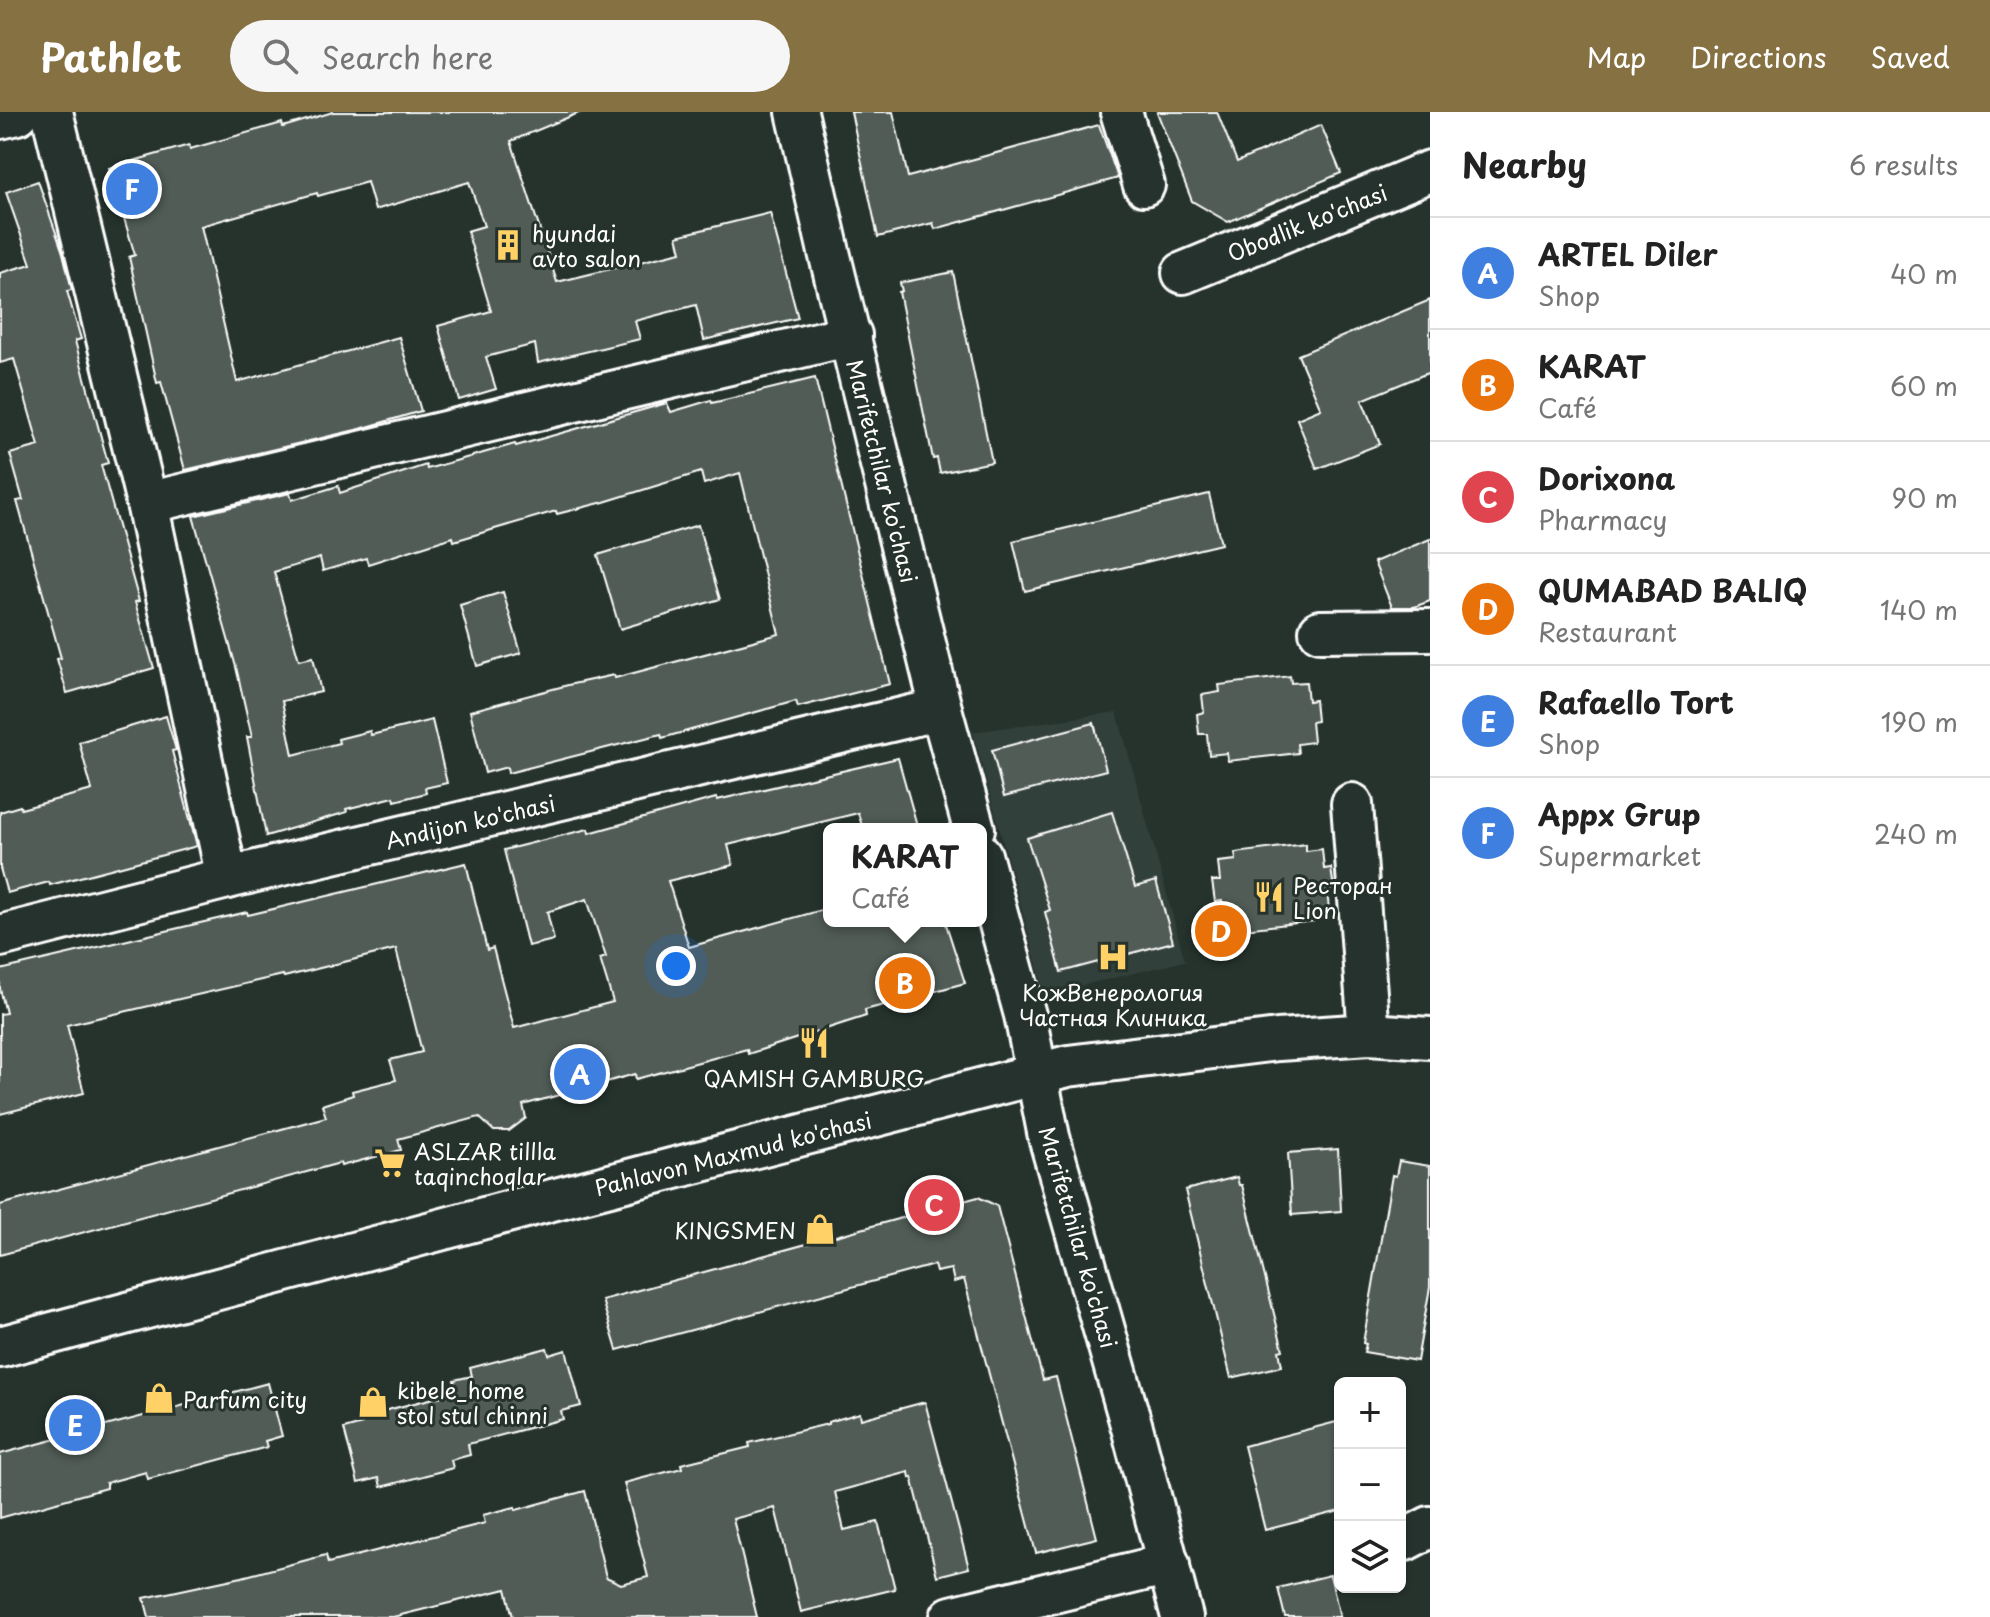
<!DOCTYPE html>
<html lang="en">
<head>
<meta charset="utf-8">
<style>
  body { margin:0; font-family:"Playpen Sans",sans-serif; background:#f6f6f6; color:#222 }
  .controls { position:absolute; right:24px; bottom:24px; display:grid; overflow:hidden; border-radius:12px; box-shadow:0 2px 6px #0004 }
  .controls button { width:72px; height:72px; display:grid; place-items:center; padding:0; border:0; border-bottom:2px solid #e0e0e0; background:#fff; color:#222; font:40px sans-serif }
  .you { position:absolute; left:676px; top:854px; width:28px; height:28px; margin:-20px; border:6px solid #fff; border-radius:50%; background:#1a73e8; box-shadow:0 0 0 12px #1a73e833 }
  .badge { display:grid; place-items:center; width:52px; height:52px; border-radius:50%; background:#857141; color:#fff; font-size:26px; font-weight:700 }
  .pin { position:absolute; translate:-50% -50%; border:4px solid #fff; box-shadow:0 2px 8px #0006 }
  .popup { position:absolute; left:823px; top:711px; width:164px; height:104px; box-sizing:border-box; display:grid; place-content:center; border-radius:12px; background:#fff; filter:drop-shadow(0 2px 6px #0005); font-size:26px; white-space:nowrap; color:#767676 }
  .popup b { font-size:30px; color:#222 }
  .popup::after { content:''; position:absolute; left:50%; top:100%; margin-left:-16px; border:16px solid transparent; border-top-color:#fff }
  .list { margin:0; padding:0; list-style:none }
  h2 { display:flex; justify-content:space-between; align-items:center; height:104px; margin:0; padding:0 32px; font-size:34px }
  h2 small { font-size:26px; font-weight:400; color:#767676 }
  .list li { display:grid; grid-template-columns:52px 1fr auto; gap:24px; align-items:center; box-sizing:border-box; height:112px; padding:0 32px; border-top:2px solid #e0e0e0 }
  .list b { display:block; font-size:30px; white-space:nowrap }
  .list p { margin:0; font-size:26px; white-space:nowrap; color:#767676 }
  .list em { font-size:26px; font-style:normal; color:#767676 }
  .icon { flex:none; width:44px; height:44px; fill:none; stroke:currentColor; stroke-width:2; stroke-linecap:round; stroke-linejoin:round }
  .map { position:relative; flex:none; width:1430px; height:1505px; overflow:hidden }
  header { display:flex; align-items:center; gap:48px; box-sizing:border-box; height:112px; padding:0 40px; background:#857141; color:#fff }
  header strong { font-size:38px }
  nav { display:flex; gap:44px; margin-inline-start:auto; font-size:28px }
  .search { width:560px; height:72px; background:#f6f6f6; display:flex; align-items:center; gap:20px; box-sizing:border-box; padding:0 28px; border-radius:44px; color:#767676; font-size:30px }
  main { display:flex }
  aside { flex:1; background:#fff }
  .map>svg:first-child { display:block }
</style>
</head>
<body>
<header>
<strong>Pathlet</strong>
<div class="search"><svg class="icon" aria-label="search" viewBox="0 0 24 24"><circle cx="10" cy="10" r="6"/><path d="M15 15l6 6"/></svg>Search here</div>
<nav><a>Map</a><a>Directions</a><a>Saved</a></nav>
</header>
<main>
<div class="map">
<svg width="1430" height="1505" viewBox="0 0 1430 1505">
  <rect width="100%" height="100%" fill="#26332d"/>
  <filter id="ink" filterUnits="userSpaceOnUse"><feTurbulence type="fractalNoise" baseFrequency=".0125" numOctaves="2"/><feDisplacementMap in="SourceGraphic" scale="16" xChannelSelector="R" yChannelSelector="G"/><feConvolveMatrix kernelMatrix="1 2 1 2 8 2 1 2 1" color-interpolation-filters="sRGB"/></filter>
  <g filter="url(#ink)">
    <polygon fill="#333f3a" points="1117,600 1185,849 1045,882 973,620"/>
    <g fill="#515c57" stroke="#fff" stroke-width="2">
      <polygon points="333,0 581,0 511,29 557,170 681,140 677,124 770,101 798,206 704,228 696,193 635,209 640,227 538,251 535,232 486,245 496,277 459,288 438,214 491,199 467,119 484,114 469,70 375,98 367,70 318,84 317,81 201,114 237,270 399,225 421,299 360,317 185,358 161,270 157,271 129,145 135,143 109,56 189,33 190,37 282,11 283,15"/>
      <polygon points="851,0 893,0 908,65 1099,13 1118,66 935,117 933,111 878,125"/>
      <polygon points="1157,0 1217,0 1237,50 1321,13 1341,61 1228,110 1192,89"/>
      <polygon points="38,69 63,141 72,178 67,179 81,227 75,229 108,351 101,353 139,489 135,490 154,556 67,581 57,547 61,546 17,389 23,388 10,342 39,334 14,247 0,251 0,161 31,152 6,80"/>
      <polygon points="953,160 992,350 940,361 937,346 933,347 899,180 902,179 900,171"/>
      <polygon points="1430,188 1430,260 1362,288 1380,332 1317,357 1297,307 1321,297 1298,243"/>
      <polygon points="815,266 890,572 798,595 796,589 662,626 661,622 508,661 507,655 485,661 470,599 568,573 614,563 615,566 779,522 740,361 704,372 701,360 604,390 557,402 556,399 454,429 453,425 368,452 366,446 323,459 320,446 274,460 299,548 313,545 321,580 282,589 293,643 339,631 338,627 370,619 371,623 432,608 447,671 425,676 426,681 395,689 394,685 346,697 347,700 266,724 247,625 252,625 236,555 193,404 290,381 292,388 338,374 340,381 426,353 427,357 515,332 516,334 667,291 671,300 711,288 712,291"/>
      <polygon points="1209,382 1221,432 1025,479 1013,429"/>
      <polygon points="698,413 720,487 620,517 598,443"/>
      <polygon points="1430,427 1430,489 1414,495 1392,495 1374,450"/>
      <polygon points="503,480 521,541 477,554 460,493"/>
      <polygon points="1290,564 1291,571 1306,570 1308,589 1315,588 1317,609 1311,610 1313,630 1297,632 1298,641 1228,649 1227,641 1209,643 1207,622 1199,622 1197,602 1204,600 1202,583 1220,580 1219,573"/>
      <polygon points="166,604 176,638 172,639 197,734 50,773 49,770 7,781 0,756 0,700 20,694 21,697 92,678 79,630"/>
      <polygon points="1094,611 1106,658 1004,685 992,638"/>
      <polygon points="898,646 918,717 863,717 858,701 728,733 733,753 668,769 689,835 829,796 829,809 945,809 965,871 865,898 866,904 748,942 747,937 636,967 635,962 523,993 526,1006 509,1019 494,1019 479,1005 398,1027 401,1038 341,1054 340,1051 0,1143 0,1093 326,1005 322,993 353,983 352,979 396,968 390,948 422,940 396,837 284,865 283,863 67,913 84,981 0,1002 0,902 6,901 0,877 0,858 247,800 248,803 466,751 487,838 493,836 514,916 613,890 600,847 606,845 587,787 547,800 554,828 528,834 504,738 588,717 589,721 716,686 717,688"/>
      <polygon points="1112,700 1135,775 1156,769 1173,830 1061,860 1045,800 1050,798 1027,726"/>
      <polygon points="1306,732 1306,739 1322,737 1324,757 1331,756 1334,777 1327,778 1329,798 1313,800 1314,809 1244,817 1243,809 1225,811 1222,789 1215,790 1212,769 1220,769 1218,750 1236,748 1235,741"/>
      <polygon points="1338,1037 1341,1099 1292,1103 1288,1041"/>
      <polygon points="1399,1049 1430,1054 1430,1175 1417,1249 1364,1240 1366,1232 1363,1231 1392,1063 1396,1064"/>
      <polygon points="1237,1065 1239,1073 1242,1073 1283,1238 1279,1239 1282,1254 1231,1266 1185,1078"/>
      <polygon points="978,1085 997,1094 1043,1268 1056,1265 1097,1426 1036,1441 964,1167 954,1170 951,1157 936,1160 934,1153 617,1238 602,1188"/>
      <polygon points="547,1236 549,1243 566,1238 581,1294 561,1299 563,1307 468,1332 470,1343 451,1348 453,1356 381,1375 379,1366 358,1371 344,1317 362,1312 360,1305 457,1280 454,1268 472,1264 470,1256"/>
      <polygon points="268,1271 282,1324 265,1329 267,1335 148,1367 146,1360 106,1371 106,1376 0,1406 0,1342"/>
      <polygon points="925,1290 969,1456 937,1464 912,1365 910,1366 909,1360 835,1380 844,1418 878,1410 895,1477 801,1500 775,1396 733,1407 757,1505 513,1505 506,1477 393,1505 149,1505 144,1486 242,1465 326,1443 328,1451 485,1411 483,1403 515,1395 516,1398 585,1379 606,1465 621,1472 648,1465 624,1371 682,1356 681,1352 750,1335 749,1331 828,1312 828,1310 860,1301 861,1307"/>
      <polygon points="1340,1309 1340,1399 1265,1418 1244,1334"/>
      <polygon points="1330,1463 1340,1505 1285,1505 1278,1476"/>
    </g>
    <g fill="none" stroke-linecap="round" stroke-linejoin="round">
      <defs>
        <g id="minor">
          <polyline points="52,0 147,391 227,766"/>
          <polyline points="797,0 829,140 941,597 974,717"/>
          <polyline points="1121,0 1144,73"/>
          <polyline points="1183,161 1430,59"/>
          <polyline points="147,391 851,223"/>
          <polyline points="1320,519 1430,518"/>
          <polyline points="1352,692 1369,922"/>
          <polyline points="981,743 1025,903 1049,1025 1133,1319 1182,1505"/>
          <polyline points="0,824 227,766 941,597"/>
          <polyline points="0,1235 552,1088 1068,954 1278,928 1369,922 1430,926"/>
          <polyline points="1405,1428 1430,1415"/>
          <polyline points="951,1505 1169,1452"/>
        </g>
        <polyline id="major" points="0,4 17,0"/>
      </defs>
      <use href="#minor" stroke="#fff" stroke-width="46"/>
      <use href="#major" stroke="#fff" stroke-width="50"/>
      <use href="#minor" stroke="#26332d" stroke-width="40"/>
      <use href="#major" stroke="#26332d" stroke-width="44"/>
    </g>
  </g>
  <defs>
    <symbol id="building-bare" viewBox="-9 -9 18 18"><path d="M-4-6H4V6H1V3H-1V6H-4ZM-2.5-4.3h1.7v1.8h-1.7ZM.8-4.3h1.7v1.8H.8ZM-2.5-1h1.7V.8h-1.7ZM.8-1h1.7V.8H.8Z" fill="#ffd166" stroke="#26332d" stroke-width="2.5" paint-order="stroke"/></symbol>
    <symbol id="restaurant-bare" viewBox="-9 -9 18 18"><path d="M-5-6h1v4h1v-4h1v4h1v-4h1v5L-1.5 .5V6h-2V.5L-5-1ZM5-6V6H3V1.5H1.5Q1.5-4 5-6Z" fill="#ffd166" stroke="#26332d" stroke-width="2.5" paint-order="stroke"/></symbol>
    <symbol id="hospital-bare" viewBox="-9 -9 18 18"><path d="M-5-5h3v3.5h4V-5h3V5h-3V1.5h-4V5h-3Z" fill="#ffd166" stroke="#26332d" stroke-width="2.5" paint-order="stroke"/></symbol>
    <symbol id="supermarket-bare" viewBox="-9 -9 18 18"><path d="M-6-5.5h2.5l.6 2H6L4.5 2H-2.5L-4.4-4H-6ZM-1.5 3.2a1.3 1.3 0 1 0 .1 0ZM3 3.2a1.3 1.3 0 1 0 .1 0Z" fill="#ffd166" stroke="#26332d" stroke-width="2.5" paint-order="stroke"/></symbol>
    <symbol id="shop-bare" viewBox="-9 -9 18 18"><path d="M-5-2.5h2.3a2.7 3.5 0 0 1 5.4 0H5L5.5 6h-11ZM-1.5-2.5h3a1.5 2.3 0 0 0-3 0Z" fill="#ffd166" stroke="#26332d" stroke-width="2.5" paint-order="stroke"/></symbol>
  </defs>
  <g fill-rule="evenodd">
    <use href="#building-bare" x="486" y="111" width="44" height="44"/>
    <use href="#restaurant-bare" x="1247" y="763" width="44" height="44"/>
    <use href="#hospital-bare" x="1091" y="823" width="44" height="44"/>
    <use href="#restaurant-bare" x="792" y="909" width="44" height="44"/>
    <use href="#supermarket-bare" x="368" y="1029" width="44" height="44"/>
    <use href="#shop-bare" x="798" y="1095" width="44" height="44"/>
    <use href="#shop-bare" x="137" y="1264" width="44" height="44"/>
    <use href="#shop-bare" x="351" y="1268" width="44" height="44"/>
  </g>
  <g text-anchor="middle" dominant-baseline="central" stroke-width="6" stroke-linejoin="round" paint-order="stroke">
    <g font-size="22" fill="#fff" stroke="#26332d">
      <text transform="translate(1307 110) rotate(-22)">Obodlik ko'chasi</text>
      <text transform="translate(883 359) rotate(76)">Marifetchilar ko'chasi</text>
      <text transform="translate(470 709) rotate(-13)">Andijon ko'chasi</text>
      <text transform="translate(733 1041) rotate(-14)">Pahlavon Maxmud ko'chasi</text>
      <text transform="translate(1079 1125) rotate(74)">Marifetchilar ko'chasi</text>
    </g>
    <g font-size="22" fill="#fff" stroke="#26332d" text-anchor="start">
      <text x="532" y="120">hyundai<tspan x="532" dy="25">avto salon</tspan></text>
      <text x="1293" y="772">Ресторан<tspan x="1293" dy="25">Lion</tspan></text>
      <text x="1113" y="879" text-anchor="middle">КожВенерология<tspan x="1113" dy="25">Частная Клиника</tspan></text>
      <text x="814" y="965" text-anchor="middle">QAMISH GAMBURG</text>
      <text x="414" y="1038">ASLZAR tillla<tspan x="414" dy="25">taqinchoqlar</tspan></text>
      <text x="796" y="1117" text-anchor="end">KINGSMEN</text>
      <text x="397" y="1277">kibele_home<tspan x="397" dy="25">stol stul chinni</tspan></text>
      <text x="183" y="1286">Parfum city</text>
    </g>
  </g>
</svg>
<div class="controls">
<button>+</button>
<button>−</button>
<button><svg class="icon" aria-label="layers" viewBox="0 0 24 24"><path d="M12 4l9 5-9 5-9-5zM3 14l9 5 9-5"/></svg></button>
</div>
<div class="you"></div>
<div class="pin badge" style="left:580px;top:962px;background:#3f7fe0">A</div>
<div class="pin badge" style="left:905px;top:871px;background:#e8710a">B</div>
<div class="popup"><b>KARAT</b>Café</div>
<div class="pin badge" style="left:934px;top:1093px;background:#e0444e">C</div>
<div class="pin badge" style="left:1221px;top:819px;background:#e8710a">D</div>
<div class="pin badge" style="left:75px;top:1313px;background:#3f7fe0">E</div>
<div class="pin badge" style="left:132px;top:77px;background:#3f7fe0">F</div>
</div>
<aside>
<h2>Nearby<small>6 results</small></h2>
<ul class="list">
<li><span class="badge" style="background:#3f7fe0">A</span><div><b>ARTEL Diler</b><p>Shop</p></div><em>40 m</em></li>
<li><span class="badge" style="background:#e8710a">B</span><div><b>KARAT</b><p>Café</p></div><em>60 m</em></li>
<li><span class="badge" style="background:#e0444e">C</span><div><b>Dorixona</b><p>Pharmacy</p></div><em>90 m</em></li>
<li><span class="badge" style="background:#e8710a">D</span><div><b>QUMABAD BALIQ</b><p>Restaurant</p></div><em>140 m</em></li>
<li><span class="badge" style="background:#3f7fe0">E</span><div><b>Rafaello Tort</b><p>Shop</p></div><em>190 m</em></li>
<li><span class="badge" style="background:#3f7fe0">F</span><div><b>Appx Grup</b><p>Supermarket</p></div><em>240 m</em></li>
</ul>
</aside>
</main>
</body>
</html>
